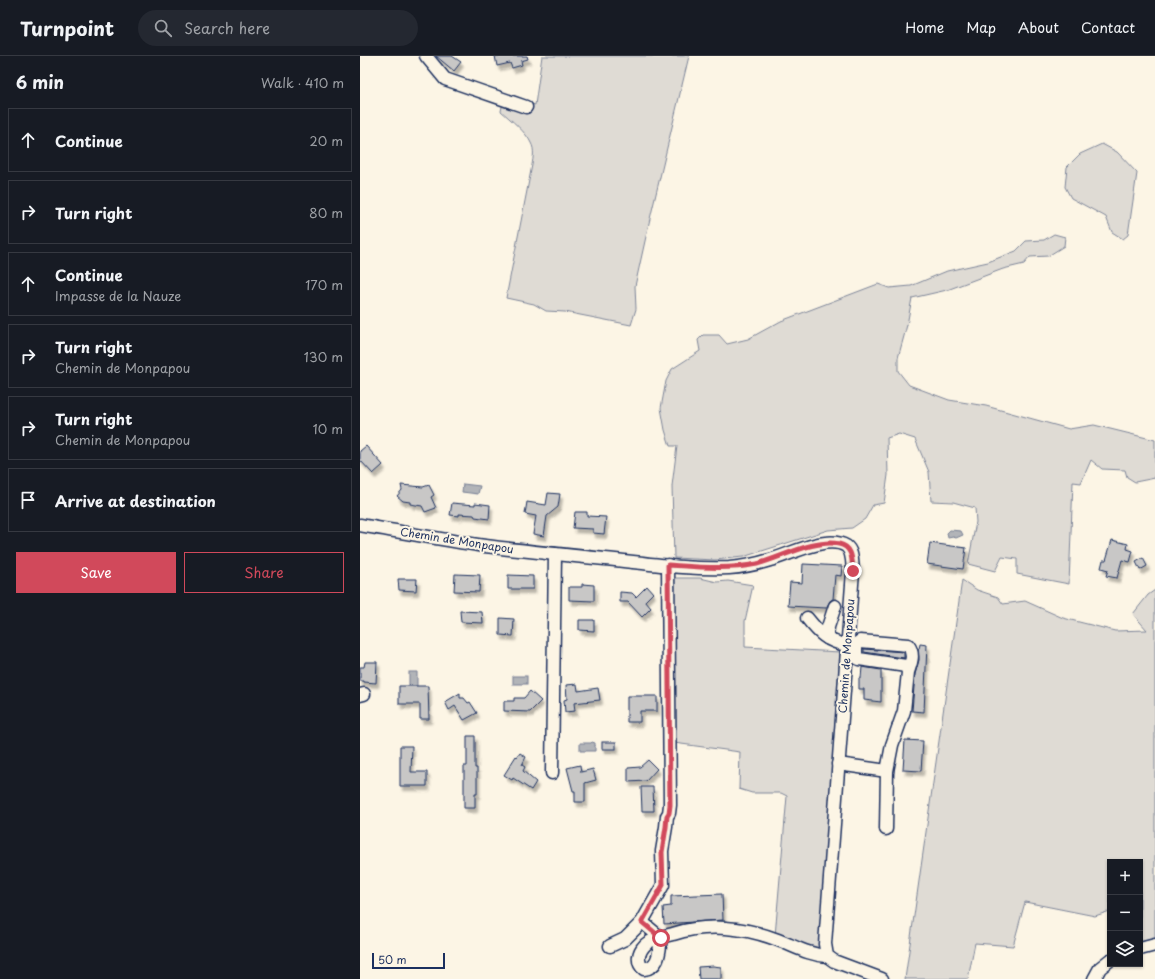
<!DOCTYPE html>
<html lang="en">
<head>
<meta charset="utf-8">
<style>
  body { margin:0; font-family:"Playpen Sans",sans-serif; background:#242831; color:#f1f3f6 }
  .controls { position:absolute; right:12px; bottom:12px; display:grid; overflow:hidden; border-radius:0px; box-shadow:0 1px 3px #0004 }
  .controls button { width:36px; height:36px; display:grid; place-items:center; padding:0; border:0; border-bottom:1px solid #363941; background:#171b24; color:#f1f3f6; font:20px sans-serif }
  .scale { position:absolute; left:12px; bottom:10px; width:73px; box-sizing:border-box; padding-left:4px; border:2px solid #1b2f5e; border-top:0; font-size:11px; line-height:14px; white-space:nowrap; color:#1b2f5e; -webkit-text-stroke:3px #fcf5e5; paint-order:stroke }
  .stop { position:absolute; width:12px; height:12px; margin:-9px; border:3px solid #d1495b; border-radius:50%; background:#fff }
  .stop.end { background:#d1495b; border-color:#fff; box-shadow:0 1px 4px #0008 }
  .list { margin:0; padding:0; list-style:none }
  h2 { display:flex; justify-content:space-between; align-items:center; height:52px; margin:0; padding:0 16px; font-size:17px }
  h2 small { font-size:13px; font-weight:400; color:#9ea1a6 }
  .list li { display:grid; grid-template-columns:26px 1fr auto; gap:12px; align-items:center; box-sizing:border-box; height:64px; margin:0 8px 8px; padding:0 8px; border:1px solid #363941; border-radius:0px }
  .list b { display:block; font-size:15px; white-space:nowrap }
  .list p { margin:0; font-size:13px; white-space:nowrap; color:#9ea1a6 }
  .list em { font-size:13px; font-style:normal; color:#9ea1a6 }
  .actions { display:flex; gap:8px; padding:12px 16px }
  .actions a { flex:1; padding:9px 0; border:1px solid #d1495b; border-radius:0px; text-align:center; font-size:14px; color:#d1495b }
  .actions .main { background:#d1495b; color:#fff }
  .icon { flex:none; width:22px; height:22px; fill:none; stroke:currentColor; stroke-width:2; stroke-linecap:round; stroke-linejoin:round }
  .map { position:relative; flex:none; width:795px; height:923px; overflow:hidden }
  header { display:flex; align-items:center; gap:24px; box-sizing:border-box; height:56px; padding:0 20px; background:#171b24; border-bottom:1px solid #363941 }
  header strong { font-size:19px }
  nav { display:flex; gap:22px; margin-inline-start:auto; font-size:14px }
  .search { width:280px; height:36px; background:#242831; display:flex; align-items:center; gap:10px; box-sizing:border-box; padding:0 14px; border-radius:22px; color:#9ea1a6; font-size:15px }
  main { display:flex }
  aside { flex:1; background:#171b24 }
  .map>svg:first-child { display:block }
</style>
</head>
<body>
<header>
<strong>Turnpoint</strong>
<div class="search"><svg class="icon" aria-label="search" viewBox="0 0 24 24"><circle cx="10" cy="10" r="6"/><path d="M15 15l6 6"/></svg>Search here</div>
<nav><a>Home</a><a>Map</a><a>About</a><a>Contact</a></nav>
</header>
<main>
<aside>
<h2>6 min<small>Walk · 410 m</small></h2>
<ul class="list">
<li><svg class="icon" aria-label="ahead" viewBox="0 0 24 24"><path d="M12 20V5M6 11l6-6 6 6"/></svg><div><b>Continue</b></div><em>20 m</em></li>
<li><svg class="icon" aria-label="right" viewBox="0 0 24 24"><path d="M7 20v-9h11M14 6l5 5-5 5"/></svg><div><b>Turn right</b></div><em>80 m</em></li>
<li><svg class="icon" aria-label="ahead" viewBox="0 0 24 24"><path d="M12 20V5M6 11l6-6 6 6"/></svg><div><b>Continue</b><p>Impasse de la Nauze</p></div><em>170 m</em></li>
<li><svg class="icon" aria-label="right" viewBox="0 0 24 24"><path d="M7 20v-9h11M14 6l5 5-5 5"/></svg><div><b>Turn right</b><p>Chemin de Monpapou</p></div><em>130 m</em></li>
<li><svg class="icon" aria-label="right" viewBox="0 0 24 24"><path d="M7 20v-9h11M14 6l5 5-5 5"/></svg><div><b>Turn right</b><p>Chemin de Monpapou</p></div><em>10 m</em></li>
<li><svg class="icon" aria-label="arrive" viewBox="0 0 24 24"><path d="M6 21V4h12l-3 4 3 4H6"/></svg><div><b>Arrive at destination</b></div></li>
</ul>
<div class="actions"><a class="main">Save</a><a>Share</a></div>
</aside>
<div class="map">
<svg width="795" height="923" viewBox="0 0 795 923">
  <defs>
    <filter id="shadow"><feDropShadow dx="2.5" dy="4.5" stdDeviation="1" flood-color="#0004"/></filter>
  </defs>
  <rect width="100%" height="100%" fill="#fcf5e5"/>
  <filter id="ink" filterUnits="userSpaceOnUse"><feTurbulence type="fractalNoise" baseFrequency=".025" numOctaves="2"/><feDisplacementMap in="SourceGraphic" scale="8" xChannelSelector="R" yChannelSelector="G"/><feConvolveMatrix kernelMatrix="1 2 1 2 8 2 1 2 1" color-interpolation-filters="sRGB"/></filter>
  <g filter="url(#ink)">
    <g fill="#dfdbd4" stroke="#7d8599">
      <path d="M182,0H329L289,167L275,230L276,253L271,269L205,256L186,255L174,248L146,242L172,109C173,102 175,94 171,87C167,77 150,63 141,55L145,38L175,49Z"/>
      <polygon points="742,88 757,96 777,117 768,179 763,183 752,176 746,161 711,142 705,131 707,111 720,98"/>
      <polygon points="694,178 705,181 704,190 688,200 670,201 664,208 643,213 587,234 552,242 547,269 538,302 538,315 549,329 589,344 626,350 709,373 734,369 795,384 795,422 775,426 767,421 765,414 742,413 731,404 721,427 713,426 709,528 657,518 657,503 642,501 635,515 608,508 616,466 615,452 593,446 571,445 569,416 555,383 539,378 527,382 528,419 524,447 513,449 505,463 492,472 468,474 383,501 355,504 314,502 312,430 317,390 310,390 305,374 301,352 306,325 312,313 340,295 338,284 343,279 359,279 367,288 388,283 421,265 518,228 529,232 551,230 587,215 628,206 656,195 666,185 684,184"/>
      <polygon points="314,522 340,522 357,526 368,525 393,529 385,565 385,591 480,596 460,891 458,894 415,880 427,740 421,737 392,737 379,733 380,696 314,687"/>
      <polygon points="602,524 617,534 638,541 643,548 665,545 703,562 755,575 787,574 773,558 788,539 795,534 795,883 780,887 780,806 750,806 750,855 735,860 665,846 653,890 615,887 608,923 545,923"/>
    </g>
    <g fill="#b2b4b8" stroke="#767f94">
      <polygon points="103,428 120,430 118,438 102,436"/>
      <polygon points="590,474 601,475 603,479 596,482 593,481 588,482 587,477"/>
      <rect x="49" y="616" width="8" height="17"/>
      <rect x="153" y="620" width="14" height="8"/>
      <polygon points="232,686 235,687 235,695 220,695 220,687 231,687"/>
    </g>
    <g fill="#c8c7c6" stroke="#1b2f5e" filter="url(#shadow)">
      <polygon points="76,0 92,0 101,6 94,15"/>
      <polygon points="135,0 167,0 168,3 161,5 162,9 152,12 150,7 137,10"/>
      <polygon points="6,390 23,409 13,418 0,404 0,395"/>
      <polygon points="41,429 63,431 69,429 74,439 71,441 76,452 65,456 62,450 50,448 50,446 43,445 37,440 42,434"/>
      <polygon points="188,437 200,438 198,451 187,460 184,480 173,478 176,460 165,458 167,446 186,449"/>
      <polygon points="92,447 115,449 115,447 130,449 129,463 115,461 114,459 99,458 99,460 90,459"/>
      <polygon points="215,456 227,456 227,460 246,461 244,478 233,477 233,473 213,472"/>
      <polygon points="752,484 768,488 767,493 773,495 770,506 762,504 757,522 746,520 748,514 741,512 743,504 746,504"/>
      <polygon points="570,487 606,492 603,513 567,508"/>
      <polygon points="783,502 787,510 780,514 776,506"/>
      <polygon points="443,508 482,510 481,520 475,519 473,543 470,545 466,552 428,550 430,526 442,527"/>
      <polygon points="95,518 120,519 119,536 94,535"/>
      <polygon points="148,519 173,520 173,533 148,533"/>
      <polygon points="38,523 57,523 56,535 39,534"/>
      <polygon points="222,528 234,529 234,545 209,544 209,531 222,531"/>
      <polygon points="287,530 293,537 285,545 291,552 282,561 268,546 260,546 260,536 272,537 276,541"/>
      <polygon points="100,555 122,556 123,567 101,566"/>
      <polygon points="140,562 154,563 153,580 140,579"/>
      <polygon points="219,564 234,564 234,575 219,574"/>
      <polygon points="560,588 567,589 564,656 552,655 555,618 559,604 558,593 559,593"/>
      <polygon points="504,593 544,596 544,602 504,596"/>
      <polygon points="5,606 17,606 16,627 4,626 4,625 0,625 0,611 4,611"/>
      <polygon points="502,611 521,614 521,646 504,644 504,633 499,633 499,622 501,622"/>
      <polygon points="217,628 218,635 238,632 240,644 214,647 215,655 205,656 204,644 207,643 206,629"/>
      <polygon points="39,630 68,630 69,663 60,663 60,648 39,648"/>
      <polygon points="170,635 181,645 170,656 144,655 144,645 154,645 154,642 164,642"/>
      <polygon points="100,637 100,642 104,642 108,647 110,646 117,657 104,664 95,650 89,654 85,646"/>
      <polygon points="267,640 297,640 297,655 280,655 280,666 267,666"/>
      <polygon points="107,680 115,680 115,712 117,712 117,738 115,738 115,752 104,752 104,710 107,710"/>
      <polygon points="545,684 563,685 561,715 543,714"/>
      <rect x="242" y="686" width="14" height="7"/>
      <polygon points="40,690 52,690 51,716 67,716 67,730 40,730"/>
      <polygon points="160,697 166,701 162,709 165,711 163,715 176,726 171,734 153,722 152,724 144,719 156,700 157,701"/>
      <polygon points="288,704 297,713 286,725 268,726 268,712 280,711"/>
      <polygon points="220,709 221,716 233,713 236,724 225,727 225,746 215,746 215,735 213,735 207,712"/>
      <polygon points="281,731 293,731 294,755 282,755"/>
      <polygon points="362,838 363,864 304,868 303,851 311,850 311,840"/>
      <polygon points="353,910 361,911 361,923 339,923 338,911"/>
    </g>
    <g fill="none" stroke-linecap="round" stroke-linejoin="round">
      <defs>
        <g id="minor">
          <polyline points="66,0 85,23 166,51"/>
          <path d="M0,469C42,476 83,484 125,490C165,495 205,499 245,503C286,507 328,514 369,512C383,511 397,508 410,504C429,499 467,478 486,490C493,495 492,507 493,515L465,888L467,900L474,905L522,923"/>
          <path d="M447,562C459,577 467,586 487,589"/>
          <polyline points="467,582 468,571 475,550"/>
          <polyline points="0,639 4,638"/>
          <path d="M478,708L527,715L532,689L544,655L548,616L546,610L499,603L496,601V588L500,585L548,589C555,598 551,607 548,616"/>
          <polyline points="192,717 195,498"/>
          <polyline points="526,773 527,715"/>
          <path d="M282,866L301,882C299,895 300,911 284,913C276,907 278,896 285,889C291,883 304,880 313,878C347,867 385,871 418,884C434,890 449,899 467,900"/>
          <polyline points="250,890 265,883 282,866 303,829 302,795 306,771 307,760 309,757 310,749 308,509"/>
          <polyline points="780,893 795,889"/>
          <polyline points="734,923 740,912 750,904"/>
        </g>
      </defs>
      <use href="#minor" stroke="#1b2f5e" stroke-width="15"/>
      <use href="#minor" stroke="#fcf5e5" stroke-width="12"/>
    </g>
  </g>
  <g fill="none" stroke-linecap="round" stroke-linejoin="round" filter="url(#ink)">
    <path stroke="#d1495b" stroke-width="5" d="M301,882L282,866L303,829L302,796L306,771L307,760L309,757L310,749L308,509C338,511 368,514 397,508C420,502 457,482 479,488C493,491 492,504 493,515"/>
  </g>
  <g text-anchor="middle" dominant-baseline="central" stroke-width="4" stroke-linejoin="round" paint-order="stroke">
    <g font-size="11" fill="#1b2f5e" stroke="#fcf5e5">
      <text transform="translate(97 484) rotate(9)">Chemin de Monpapou</text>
      <text transform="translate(486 600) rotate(-86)">Chemin de Monpapou</text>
    </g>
  </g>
</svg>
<div class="controls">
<button>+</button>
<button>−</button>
<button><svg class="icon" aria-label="layers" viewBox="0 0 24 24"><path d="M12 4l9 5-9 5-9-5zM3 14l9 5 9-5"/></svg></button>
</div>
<div class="scale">50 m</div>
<div class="stop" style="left:301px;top:882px"></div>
<div class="stop end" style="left:493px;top:515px"></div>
</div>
</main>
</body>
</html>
